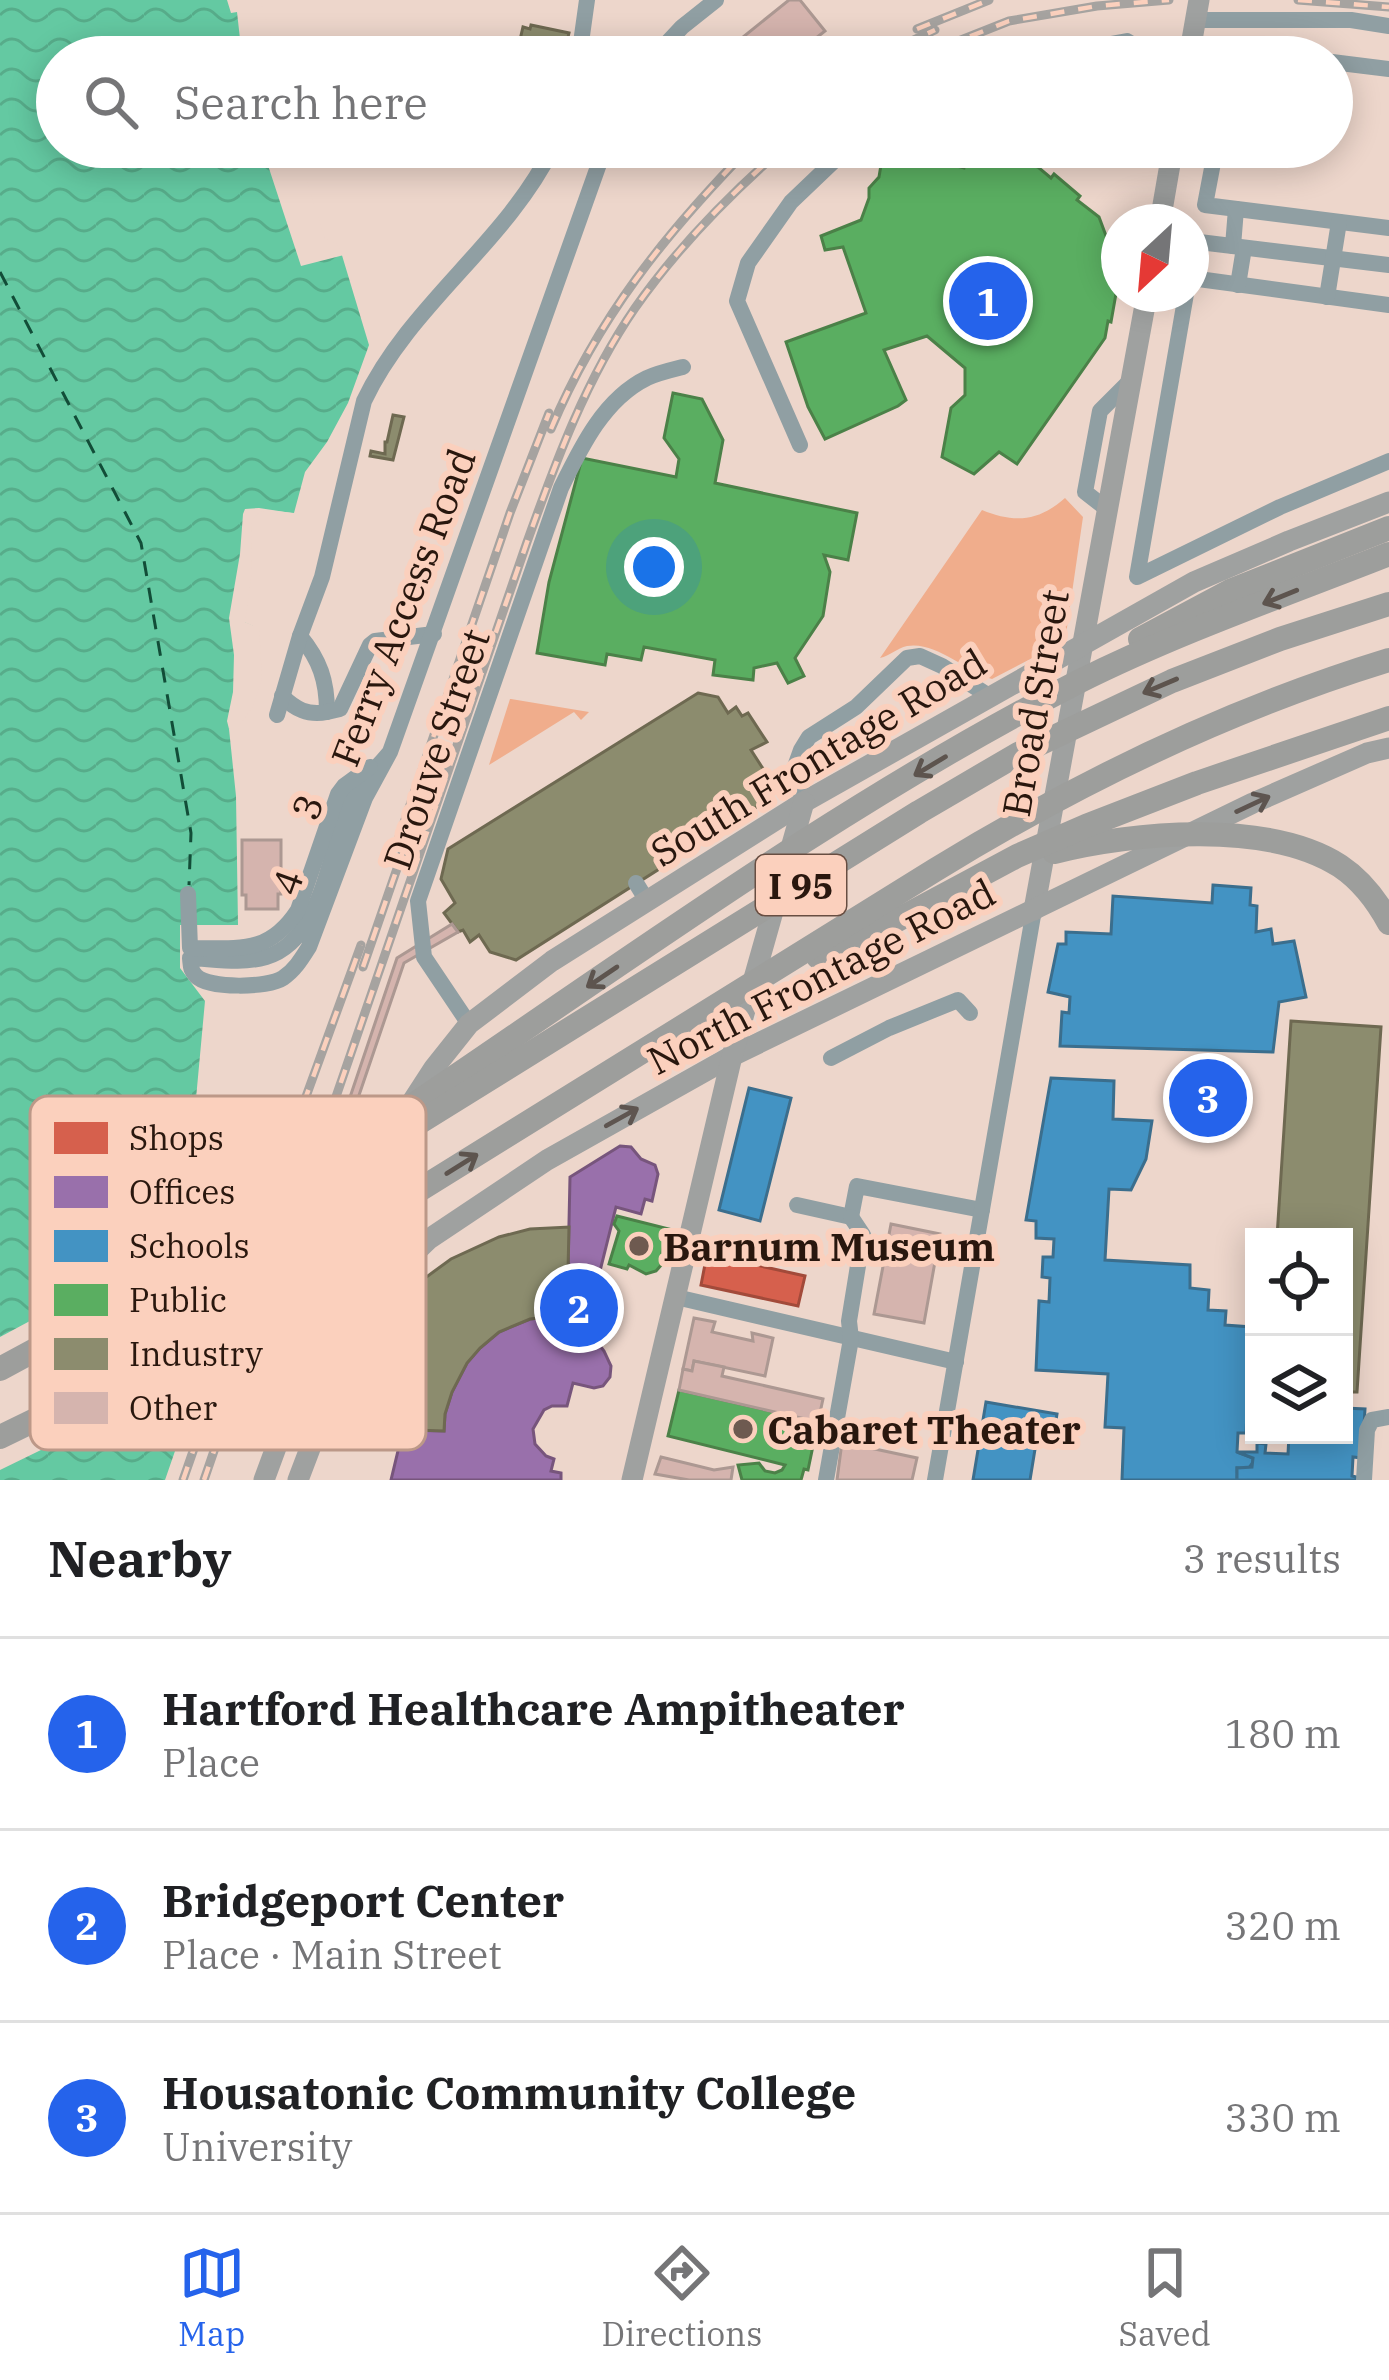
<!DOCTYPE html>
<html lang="en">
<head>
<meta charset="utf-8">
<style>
  body { margin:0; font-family:"IBM Plex Serif",serif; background:#f6f6f6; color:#202124 }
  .controls { position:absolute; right:36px; bottom:36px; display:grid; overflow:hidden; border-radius:0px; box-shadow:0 6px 30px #0003 }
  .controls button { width:108px; height:108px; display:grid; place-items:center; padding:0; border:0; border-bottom:3px solid #e0e0e0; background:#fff; color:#202124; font:60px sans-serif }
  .compass { position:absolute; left:1101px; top:204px; width:108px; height:108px; border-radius:50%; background:#fff; box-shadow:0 6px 30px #0003; rotate:206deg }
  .you { position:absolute; left:654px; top:567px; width:42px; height:42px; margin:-30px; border:9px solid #fff; border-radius:50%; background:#1a73e8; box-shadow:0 0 0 18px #1a73e833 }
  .badge { display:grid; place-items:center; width:78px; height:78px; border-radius:50%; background:#2563eb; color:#fff; font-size:39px; font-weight:700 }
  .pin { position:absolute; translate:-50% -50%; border:6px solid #fff; box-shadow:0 3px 12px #0006 }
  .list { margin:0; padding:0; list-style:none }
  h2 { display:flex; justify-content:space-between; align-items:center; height:156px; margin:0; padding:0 48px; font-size:51px }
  h2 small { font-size:39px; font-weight:400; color:#757577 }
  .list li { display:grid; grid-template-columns:78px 1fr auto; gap:36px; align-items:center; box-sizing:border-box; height:192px; padding:0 48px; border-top:3px solid #e0e0e0 }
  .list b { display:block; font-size:45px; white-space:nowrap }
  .list p { margin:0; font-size:39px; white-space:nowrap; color:#757577 }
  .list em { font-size:39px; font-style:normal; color:#757577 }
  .icon { flex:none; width:66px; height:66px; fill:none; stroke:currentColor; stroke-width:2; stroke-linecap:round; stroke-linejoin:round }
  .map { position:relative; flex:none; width:1389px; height:1480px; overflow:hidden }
  .search { position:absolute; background:#fff; box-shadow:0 6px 30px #0003; left:36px; right:36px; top:36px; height:132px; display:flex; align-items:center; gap:30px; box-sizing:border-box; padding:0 42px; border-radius:66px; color:#757577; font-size:45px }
  .sheet { height:732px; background:#fff }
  nav { display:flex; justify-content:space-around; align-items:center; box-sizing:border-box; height:168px; border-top:3px solid #e0e0e0; background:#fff; font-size:33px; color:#757577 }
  nav a { display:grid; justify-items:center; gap:6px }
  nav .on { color:#2563eb }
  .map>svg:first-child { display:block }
</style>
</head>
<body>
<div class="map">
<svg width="1389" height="1480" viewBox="0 0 1389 1480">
  <defs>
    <pattern id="water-waves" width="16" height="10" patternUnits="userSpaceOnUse" patternTransform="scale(3)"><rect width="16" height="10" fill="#64c9a2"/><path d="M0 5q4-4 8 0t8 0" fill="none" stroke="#57ac8a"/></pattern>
  </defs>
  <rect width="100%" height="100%" fill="#edd6cb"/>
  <g fill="#f0ad8c">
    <path d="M1065,498L1083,517L1065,641L992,679C965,671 936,641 907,646C897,648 890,656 880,658L982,510C1014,523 1038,522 1065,498Z"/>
    <polygon points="510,699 511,699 589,712 581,720 574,712 489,765"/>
  </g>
  <polygon fill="url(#water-waves)" points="0,0 253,0 267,57 57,57 57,147 290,147 321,242 341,252 369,345 348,403 327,442 305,472 294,513 256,509 247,519 242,621 253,626 246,704 229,729 236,796 238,925 180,925 180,968 205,1001 185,1218 211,1347 165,1480 0,1480"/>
  <g fill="#edd6cb">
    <polygon points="227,0 260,0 272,39 273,57 242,57 237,12 231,13"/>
    <polygon points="262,147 296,147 325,239 336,243 344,255 301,266"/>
    <polygon points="259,508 292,513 292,516 260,511 251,521 252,571 245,622 259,628 262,678 252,708 241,723 229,729 227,721 233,692 234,655 229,618 240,554 243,514 245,509"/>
    <polygon points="193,1225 216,1351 84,1429 0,1470 0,1337 84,1292"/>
  </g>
  <polygon fill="#d6604d" stroke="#a24a3a" stroke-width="3" points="707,1254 805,1276 798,1306 701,1285"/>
  <polygon fill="#9970ab" stroke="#77557c" stroke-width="3" points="620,1146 631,1147 641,1159 655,1165 658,1174 652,1201 645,1199 641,1214 616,1207 582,1343 601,1347 604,1351 611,1366 610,1377 603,1386 594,1388 573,1383 567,1406 552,1406 544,1410 533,1429 535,1444 546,1456 554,1459 551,1471 561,1473 561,1480 391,1480 403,1430 444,1431 445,1414 452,1392 467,1363 480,1348 499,1332 530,1319 567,1315 570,1177"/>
  <g fill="#4393c3" stroke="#3b6e8d" stroke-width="3">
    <polygon points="1213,885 1251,888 1250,905 1257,906 1256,932 1271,929 1273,944 1294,941 1306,997 1279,1002 1273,1052 1060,1046 1062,1012 1069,1013 1070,997 1048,992 1058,944 1066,944 1066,932 1111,934 1113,896 1212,903"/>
    <polygon points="1051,1078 1114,1081 1113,1119 1152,1121 1146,1159 1131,1190 1109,1189 1105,1260 1190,1265 1190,1288 1209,1290 1208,1310 1226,1311 1225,1325 1251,1327 1246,1433 1238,1433 1237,1452 1253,1458 1253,1462 1248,1469 1237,1468 1237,1480 1122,1480 1124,1428 1105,1427 1108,1374 1036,1370 1039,1301 1049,1302 1050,1278 1042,1277 1043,1257 1053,1257 1054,1239 1036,1238 1036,1221 1026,1220"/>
    <polygon points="749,1088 791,1098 760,1221 719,1210"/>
    <polygon points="986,1402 1057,1414 1052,1445 1036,1443 1030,1480 973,1480"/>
    <polygon points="1344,1408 1365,1409 1362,1458 1353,1457 1352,1476 1356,1477 1356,1480 1237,1480 1237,1468 1252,1467 1253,1458 1237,1452 1257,1452 1257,1443 1266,1444 1265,1453 1288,1454 1289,1435 1344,1435"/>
  </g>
  <g fill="#5aae61" stroke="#4b8148" stroke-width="3">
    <polygon points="884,147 964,168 969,149 1038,167 1051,178 1054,174 1080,196 1077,200 1099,217 1115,260 1113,288 1117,288 1111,322 1108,321 1105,338 1017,464 999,452 974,474 942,457 951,408 965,395 965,368 927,336 884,350 906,400 898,406 825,439 808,407 786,342 866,313 843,247 825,250 821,236 861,220 869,198 869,188 879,177"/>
    <polygon points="673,393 702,399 723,440 715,483 857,513 848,560 824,555 830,572 823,616 795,658 804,676 788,683 777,663 754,668 753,680 713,675 715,660 644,647 641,660 607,654 605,665 537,653 549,582 582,458 676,477 679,459 664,438"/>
    <polygon points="617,1216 673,1230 670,1241 665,1240 662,1252 663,1263 656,1271 646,1274 629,1265 627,1269 609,1264 619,1231 614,1224"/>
    <polygon points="679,1390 818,1422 808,1470 804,1469 801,1480 742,1480 738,1465 759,1463 765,1471 775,1473 782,1470 785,1465 668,1436"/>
  </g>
  <g fill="#8c8c6e" stroke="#6e6951" stroke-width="3">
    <polygon points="531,25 569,33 563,57 516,57 523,27 530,29"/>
    <polygon points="393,415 404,417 393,460 370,456 371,451 385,454 385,442 387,442"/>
    <polygon points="698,693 718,697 728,713 736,707 742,716 748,713 767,742 751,750 769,778 763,803 516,960 490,952 479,935 470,942 463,930 458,932 444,913 455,903 441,879 448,849"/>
    <polygon points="1291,1021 1381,1027 1357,1392 1344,1392 1344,1237 1277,1237"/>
    <polygon points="569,1227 567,1315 530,1319 499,1332 480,1348 467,1363 452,1392 445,1414 444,1431 355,1428 362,1380 373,1349 388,1322 425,1278 451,1259 499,1237 530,1229"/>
  </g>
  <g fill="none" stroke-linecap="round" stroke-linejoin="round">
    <polyline stroke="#124d38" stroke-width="3" stroke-dasharray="15 12" stroke-linecap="butt" points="0,272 141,543 191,833 189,885"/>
  </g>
  <g fill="#d5b4ae" stroke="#ac9892" stroke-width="3">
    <polygon points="789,0 800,0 825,31 792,57 733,57 727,50"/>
    <polygon points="242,840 281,840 281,894 278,894 278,909 246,909 246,895 242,895"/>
    <polygon points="452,924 458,932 404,963 275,1342 268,1340 397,958"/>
    <polygon points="891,1224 940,1234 924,1323 874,1314"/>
    <polygon points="694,1318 715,1322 712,1332 753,1341 752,1333 773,1338 765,1376 694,1361 692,1371 683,1369"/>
    <polygon points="694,1361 724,1367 722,1376 823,1399 818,1422 679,1390 683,1369 692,1371"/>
    <polygon points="842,1442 917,1458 912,1480 837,1480"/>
    <polygon points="661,1457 714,1470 733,1467 731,1480 689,1480 655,1474"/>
  </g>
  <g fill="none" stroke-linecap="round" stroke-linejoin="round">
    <g stroke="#909fa3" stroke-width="16">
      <polyline points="1195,20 1351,20 1389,26"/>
      <polyline points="579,57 587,0"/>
      <polyline points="654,57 682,27 716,0"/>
      <polyline points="1039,57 1127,41 1137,47 1141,57"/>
      <polyline points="1232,57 1233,54 1279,57"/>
      <polyline points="1332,62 1389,69"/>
      <polyline points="1134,147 1172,155"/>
      <polyline points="1216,147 1205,205 1389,228"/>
      <polyline points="1191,241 1389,265"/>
      <polyline points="1233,246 1236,209"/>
      <polyline points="1191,278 1389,305"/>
      <polyline points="1238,285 1244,248"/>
      <polyline points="1186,294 1137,577 1280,507 1389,461"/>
      <polyline points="1327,297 1339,222"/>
      <polyline points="800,445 737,301 748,263 791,202 835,160 853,147"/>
      <polyline points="1107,509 1085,492 1100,411 1131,380"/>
      <path d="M282,696C295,709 308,716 327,712C327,681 320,660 300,636"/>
      <polyline points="327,712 340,709 370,645 375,641 434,634"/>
      <path d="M277,715L300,636L322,577L364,401C410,304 506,243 553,147"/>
      <path d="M390,752C377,768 358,785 350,804C328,851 323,940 266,957C243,964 214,959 190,958C191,967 190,969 196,976C209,989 268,988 283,978C295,970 302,958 309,947L365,798L390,752L605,147"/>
      <polyline points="804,802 792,775 801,750 809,737 856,707 907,658 920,656 942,666 989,696"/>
      <polyline points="636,883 647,901"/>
      <path d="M188,894L190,948C238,948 269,955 298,910L338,794L344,786L370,767"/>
      <path d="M469,1024L424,957L418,901L561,488C581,447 604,399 647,378C658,373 671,370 683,367"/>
      <polyline points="831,1058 889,1028 958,1000 970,1013"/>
      <polyline points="797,1205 851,1217 857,1186 982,1210"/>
      <polyline points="676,1297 956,1362"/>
      <polyline points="826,1480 851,1339 849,1321 863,1235 851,1217"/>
      <polyline points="935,1480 1034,910"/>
      <polyline points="1364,1480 1367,1430 1372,1420 1389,1417"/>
    </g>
    <g stroke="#9fa1a0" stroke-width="21">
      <polyline points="1189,57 1199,0"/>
      <polyline points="1160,222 1173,147"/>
      <polyline points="1034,910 1147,294"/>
      <polyline points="410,1105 434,1068 469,1024 552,961 804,802 1194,582 1289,541 1389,502"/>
      <polyline points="264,1480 367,1201 396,1133"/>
      <polyline points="298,1480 341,1367 361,1323 381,1291 402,1265 429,1239 547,1160 732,1056 1253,803 1367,753 1389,748"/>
      <polyline points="632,1480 732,1056 804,802"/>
    </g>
    <g stroke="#9d9e9c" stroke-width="24">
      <polyline points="1140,639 1230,591 1389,528"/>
      <path d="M1054,852C1133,832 1269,820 1340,866C1361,880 1377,901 1389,923"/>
      <polyline points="818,957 890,924 1017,856 1086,826 1197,783 1389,718"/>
      <path d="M373,1132C604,978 830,809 1078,682C1178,632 1285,595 1389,554"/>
      <polyline points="0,1369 98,1316 391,1140 919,812 1018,754 1172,681 1280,639 1389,604"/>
      <path d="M0,1437L70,1403L147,1359L935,870C1077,783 1229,709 1389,660"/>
    </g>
    <defs>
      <g id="rail">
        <polyline points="1298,0 1389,7"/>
        <polyline points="917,29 989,0"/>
        <polyline points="877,57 935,30"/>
        <polyline points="918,57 1009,21 1097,6 1169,0"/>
        <path d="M551,429C598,317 666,233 750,147"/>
        <polyline points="397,843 510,513 549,413"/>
        <polyline points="363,967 410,831"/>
        <polyline points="275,1182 361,945"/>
        <polyline points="183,1480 293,1165"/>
        <path d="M204,1480L527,542C556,461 586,379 635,308C677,248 729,195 784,147"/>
      </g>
    </defs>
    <use href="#rail" stroke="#a6a3a0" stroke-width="9"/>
    <use href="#rail" stroke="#fbd0bd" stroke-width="4.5" stroke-dasharray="14" stroke-linecap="butt"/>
  </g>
  <defs><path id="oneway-shaft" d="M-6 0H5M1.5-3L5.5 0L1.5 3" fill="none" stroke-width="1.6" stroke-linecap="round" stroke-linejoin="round" transform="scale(3)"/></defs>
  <g stroke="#5d544e">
    <use href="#oneway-shaft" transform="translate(1280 597) rotate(158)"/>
    <use href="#oneway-shaft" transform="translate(1160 686) rotate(157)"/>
    <use href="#oneway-shaft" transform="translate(930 766) rotate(149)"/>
    <use href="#oneway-shaft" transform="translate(602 977) rotate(146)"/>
    <use href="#oneway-shaft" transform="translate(462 1164) rotate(-32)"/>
  </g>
  <g stroke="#5e5550">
    <use href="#oneway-shaft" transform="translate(1253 804) rotate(-25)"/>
    <use href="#oneway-shaft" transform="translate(622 1117) rotate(-29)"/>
  </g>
  <g fill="#6e5a50" stroke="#fbd0bd" stroke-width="4.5">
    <circle cx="639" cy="1246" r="12"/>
    <circle cx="743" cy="1429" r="12"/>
  </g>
  <g text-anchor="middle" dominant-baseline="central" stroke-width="12" stroke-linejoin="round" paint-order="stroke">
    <rect fill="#fbd0bd" stroke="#684e42" stroke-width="3" x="756" y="855" width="90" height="60" rx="9"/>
    <g font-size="36" font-weight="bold" fill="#29170e">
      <text x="801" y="885">I 95</text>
    </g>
    <g font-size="39" fill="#29170e" stroke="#fbd0bd">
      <text transform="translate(403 607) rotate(-69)">Ferry Access Road</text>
      <text transform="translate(1035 703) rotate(-80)">Broad Street</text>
      <text transform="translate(436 749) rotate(-71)">Drouve Street</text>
      <text transform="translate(818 757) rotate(-31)">South Frontage Road</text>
      <text transform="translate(307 807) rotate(-69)">3</text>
      <text transform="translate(287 882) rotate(-70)">4</text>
      <text transform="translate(821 976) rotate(-27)">North Frontage Road</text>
    </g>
    <g font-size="39" font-weight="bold" fill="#29170e" stroke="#fbd0bd" text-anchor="start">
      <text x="663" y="1246">Barnum Museum</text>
      <text x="767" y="1429">Cabaret Theater</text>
    </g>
  </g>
  <rect x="30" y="1096" width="396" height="354" rx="18" fill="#fbd0bd" stroke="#bc9888" stroke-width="3"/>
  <rect x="54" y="1122" width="54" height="32" fill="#d6604d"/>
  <rect x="54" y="1176" width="54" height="32" fill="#9970ab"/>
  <rect x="54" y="1230" width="54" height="32" fill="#4393c3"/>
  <rect x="54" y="1284" width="54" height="32" fill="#5aae61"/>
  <rect x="54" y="1338" width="54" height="32" fill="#8c8c6e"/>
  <rect x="54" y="1392" width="54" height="32" fill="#d5b4ae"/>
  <g font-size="33" fill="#29170e">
    <text x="129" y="1150">Shops</text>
    <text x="129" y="1204">Offices</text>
    <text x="129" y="1258">Schools</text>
    <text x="129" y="1312">Public</text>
    <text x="129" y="1366">Industry</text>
    <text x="129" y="1420">Other</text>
  </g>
</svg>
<div class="controls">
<button><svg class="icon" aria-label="locate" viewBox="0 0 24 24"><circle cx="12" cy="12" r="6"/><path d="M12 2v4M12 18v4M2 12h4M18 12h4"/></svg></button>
<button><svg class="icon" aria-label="layers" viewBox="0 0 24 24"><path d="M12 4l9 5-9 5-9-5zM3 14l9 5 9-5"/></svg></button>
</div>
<svg class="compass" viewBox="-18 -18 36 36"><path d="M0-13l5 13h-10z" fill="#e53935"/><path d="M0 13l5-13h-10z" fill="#757577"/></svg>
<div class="you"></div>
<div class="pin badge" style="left:988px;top:301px">1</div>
<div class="pin badge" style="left:579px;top:1308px">2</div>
<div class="pin badge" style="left:1208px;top:1098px">3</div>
<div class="search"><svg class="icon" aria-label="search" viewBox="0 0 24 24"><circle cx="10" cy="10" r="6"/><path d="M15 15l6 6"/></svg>Search here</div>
</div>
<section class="sheet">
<h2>Nearby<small>3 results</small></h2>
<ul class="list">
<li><span class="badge">1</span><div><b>Hartford Healthcare Ampitheater</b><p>Place</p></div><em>180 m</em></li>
<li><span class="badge">2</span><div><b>Bridgeport Center</b><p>Place · Main Street</p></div><em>320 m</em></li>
<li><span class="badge">3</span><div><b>Housatonic Community College</b><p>University</p></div><em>330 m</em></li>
</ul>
</section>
<nav>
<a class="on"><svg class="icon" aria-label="map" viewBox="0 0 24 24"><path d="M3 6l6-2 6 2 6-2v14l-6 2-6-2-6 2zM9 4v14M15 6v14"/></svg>Map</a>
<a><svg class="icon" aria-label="directions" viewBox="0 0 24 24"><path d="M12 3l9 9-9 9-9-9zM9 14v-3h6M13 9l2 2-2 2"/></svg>Directions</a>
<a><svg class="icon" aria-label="saved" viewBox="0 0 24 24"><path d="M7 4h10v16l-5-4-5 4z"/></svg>Saved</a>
</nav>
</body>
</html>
